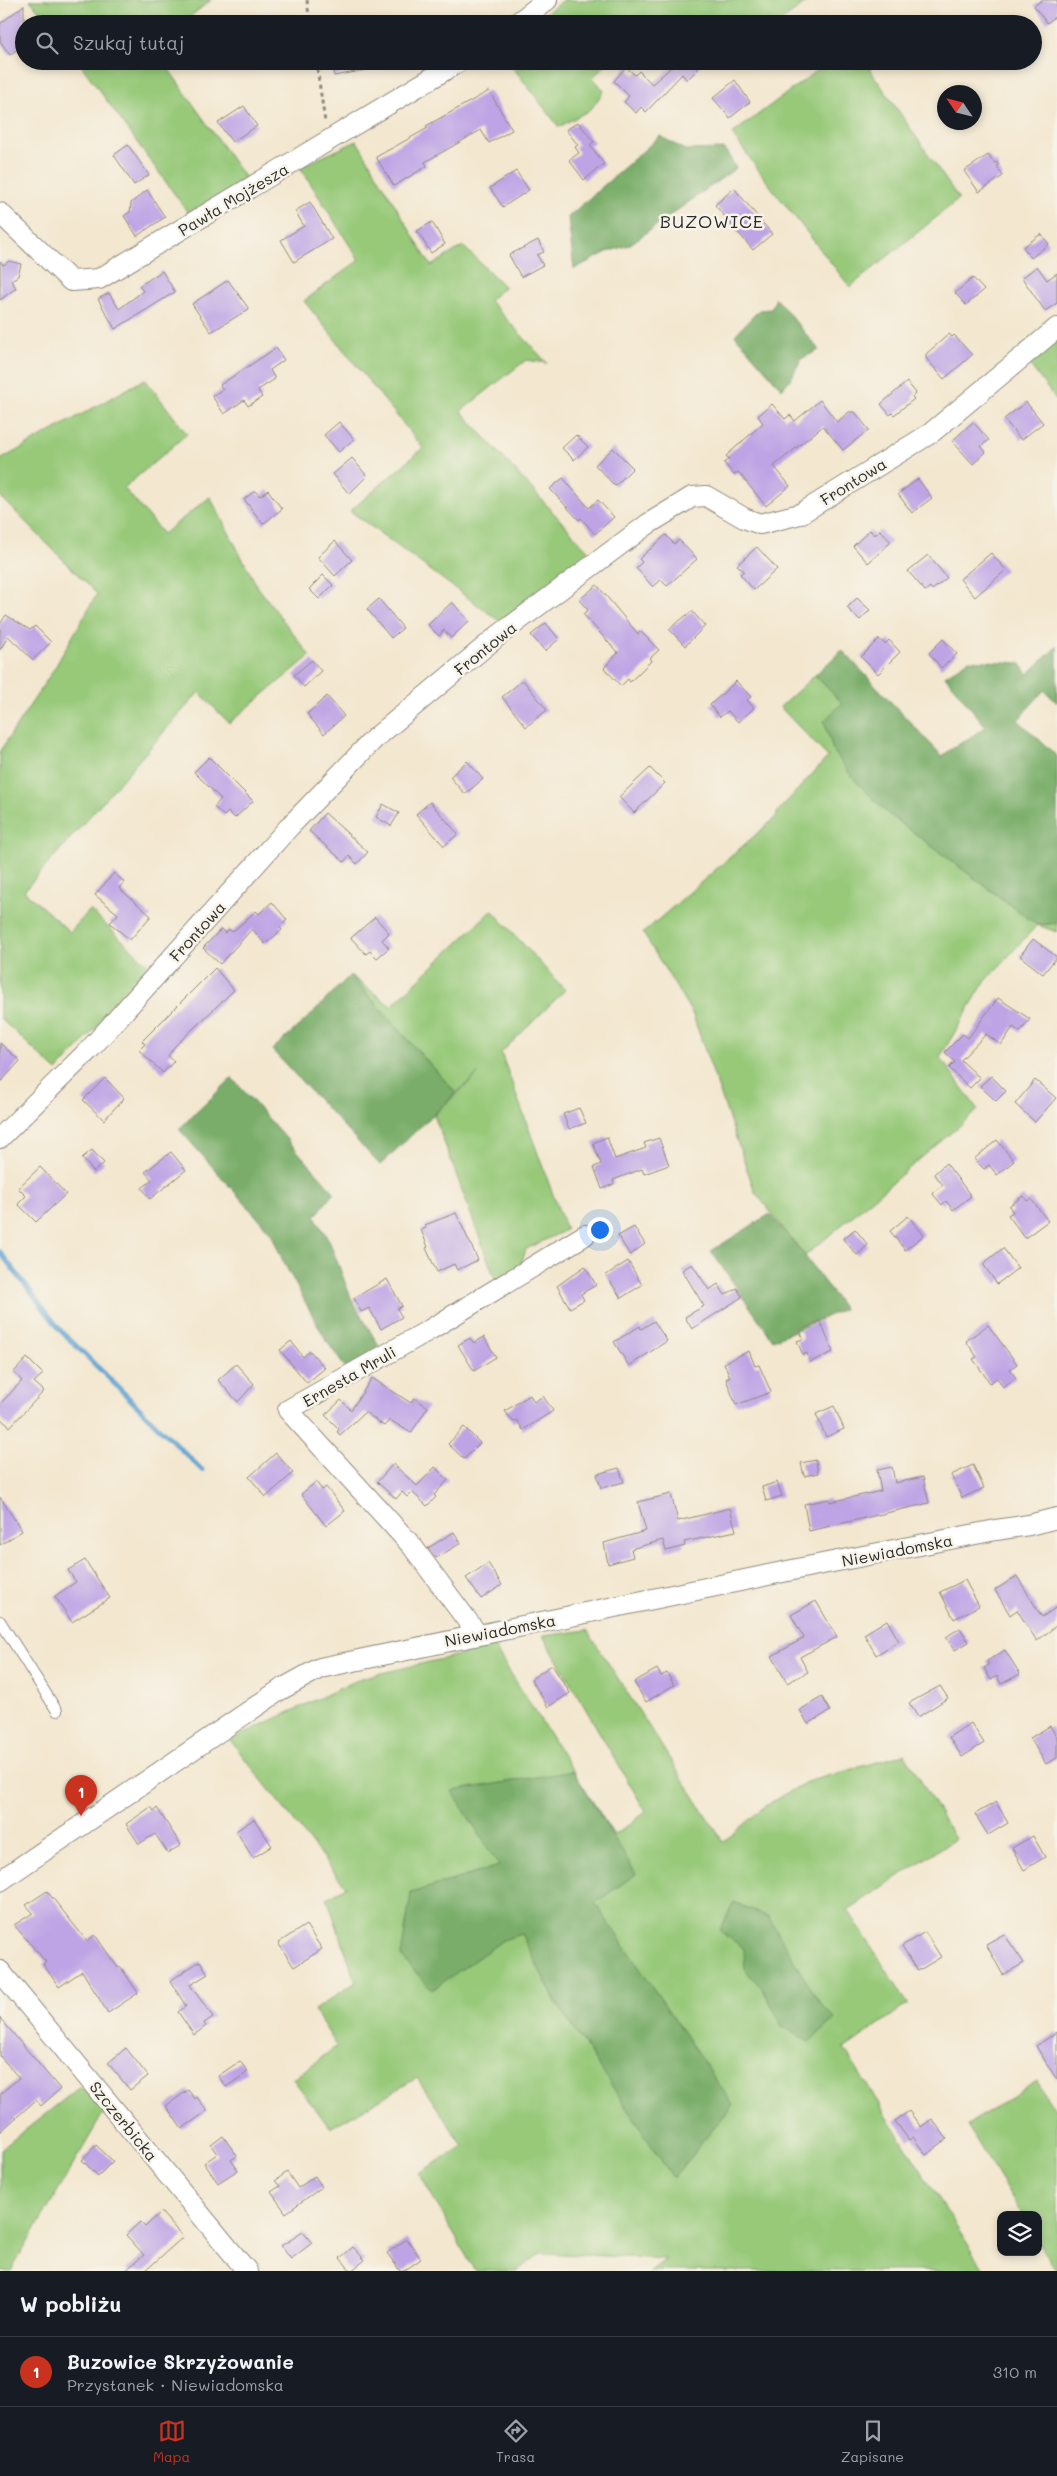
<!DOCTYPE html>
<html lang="pl">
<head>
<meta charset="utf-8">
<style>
  body { margin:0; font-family:Mali,sans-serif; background:#20242c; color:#f1f3f6 }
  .controls { position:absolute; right:15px; bottom:15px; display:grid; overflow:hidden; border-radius:10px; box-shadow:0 2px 8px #0003 }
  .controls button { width:45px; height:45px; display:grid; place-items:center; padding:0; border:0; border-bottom:1px solid #363941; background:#171b24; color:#f1f3f6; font:25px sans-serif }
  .compass { position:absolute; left:937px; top:85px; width:45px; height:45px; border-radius:50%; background:#171b24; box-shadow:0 2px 8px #0003; rotate:305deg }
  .you { position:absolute; left:599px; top:1229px; width:18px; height:18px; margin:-12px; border:4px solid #fff; border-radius:50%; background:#1a73e8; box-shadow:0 0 0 8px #1a73e833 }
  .badge { display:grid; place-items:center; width:32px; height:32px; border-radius:50%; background:#c8321e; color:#fff; font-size:16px; font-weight:700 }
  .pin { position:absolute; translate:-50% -41px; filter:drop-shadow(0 1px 2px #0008) }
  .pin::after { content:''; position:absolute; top:26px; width:18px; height:15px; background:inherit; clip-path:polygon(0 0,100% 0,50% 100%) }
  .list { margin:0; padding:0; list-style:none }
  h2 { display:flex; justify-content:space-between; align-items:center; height:65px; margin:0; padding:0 20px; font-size:21px }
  h2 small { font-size:16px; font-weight:400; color:#9ea1a6 }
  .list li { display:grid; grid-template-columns:32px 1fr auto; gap:15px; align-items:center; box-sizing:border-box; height:70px; padding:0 20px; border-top:1px solid #363941 }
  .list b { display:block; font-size:19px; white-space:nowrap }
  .list p { margin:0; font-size:16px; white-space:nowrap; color:#9ea1a6 }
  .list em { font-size:16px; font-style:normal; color:#9ea1a6 }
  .icon { flex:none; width:28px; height:28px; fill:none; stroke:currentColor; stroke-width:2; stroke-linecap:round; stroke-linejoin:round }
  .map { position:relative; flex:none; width:1057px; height:2271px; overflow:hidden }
  .search { position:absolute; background:#171b24; box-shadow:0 2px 8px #0003; left:15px; right:15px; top:15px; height:55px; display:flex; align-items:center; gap:12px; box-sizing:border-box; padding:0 18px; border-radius:28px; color:#9ea1a6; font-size:19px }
  .sheet { height:135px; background:#171b24 }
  nav { display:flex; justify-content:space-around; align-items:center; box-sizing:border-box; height:70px; border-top:1px solid #363941; background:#171b24; font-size:14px; color:#9ea1a6 }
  nav a { display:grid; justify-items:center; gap:2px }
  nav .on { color:#c8321e }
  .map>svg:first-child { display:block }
</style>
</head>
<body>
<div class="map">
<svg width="1057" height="2271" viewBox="0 0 1057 2271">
  <rect width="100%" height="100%" fill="#f7f3e8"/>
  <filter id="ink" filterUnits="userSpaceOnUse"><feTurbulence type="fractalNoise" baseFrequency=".02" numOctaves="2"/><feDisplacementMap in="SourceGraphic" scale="10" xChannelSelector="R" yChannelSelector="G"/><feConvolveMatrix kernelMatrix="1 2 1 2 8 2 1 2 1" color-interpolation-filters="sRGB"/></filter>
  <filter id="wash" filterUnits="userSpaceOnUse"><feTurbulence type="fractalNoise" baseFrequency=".0096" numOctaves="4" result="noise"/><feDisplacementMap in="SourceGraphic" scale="20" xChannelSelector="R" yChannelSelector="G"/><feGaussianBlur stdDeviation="1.12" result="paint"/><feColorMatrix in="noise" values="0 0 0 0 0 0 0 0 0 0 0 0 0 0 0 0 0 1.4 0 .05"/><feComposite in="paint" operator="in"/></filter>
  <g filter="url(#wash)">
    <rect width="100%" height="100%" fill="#f3e7cf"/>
    <g fill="#97c979" stroke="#617a52">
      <polygon points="30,0 211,0 181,24 50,24"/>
      <polygon points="563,0 810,0 777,24 655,24 652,21 649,24 532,24"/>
      <polygon points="78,61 163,61 249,184 192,218"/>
      <polygon points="508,61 610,61 593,77 604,91 591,109 559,127"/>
      <polygon points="830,61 864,61 959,199 850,287 768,183 732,134"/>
      <polygon points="357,141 431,266 463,246 505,287 489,300 547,363 526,360 461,411 591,554 502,623 350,511 423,448 304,301 359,260 300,167"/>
      <polygon points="1057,339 1057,401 1027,361"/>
      <polygon points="145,379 187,434 124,488 163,534 210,497 257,586 310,656 229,723 199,692 24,891 70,932 90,910 151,967 57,1071 0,1018 0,751 54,669 97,594 0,496 0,460"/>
      <polygon points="815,675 843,703 886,812 1037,925 1057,923 1057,932 1037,925 984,983 940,1057 978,1110 805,1256 755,1192 692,1013 643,933 776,817 778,811 828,757 780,707"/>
      <polygon points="492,910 565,990 501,1053 566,1230 526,1249 521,1265 496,1282 434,1115 479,1073 456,1093 350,975 391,1006"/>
      <polygon points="587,1630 723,1842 764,1807 806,1782 905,1754 955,1839 848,1910 908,2004 844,2049 985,2271 650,2271 666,2259 541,2253 517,2271 475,2271 419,2173 463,2146 417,2078 330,2128 293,2079 337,2046 314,2010 356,1982 327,1898 346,1887 230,1740 364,1677 494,1647 614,1835 646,1812 543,1636"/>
      <polygon points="1037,2081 1057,2113 1057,2271 1038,2242 1038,2215 1022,2215 967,2125"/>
      <polygon points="81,2086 104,2112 11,2271 0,2271 0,2150"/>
    </g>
    <g fill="#79ad69" stroke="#526c4a">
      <polygon points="660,136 685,150 725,149 736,168 629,245 607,252 574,269 568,217"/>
      <polygon points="776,298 819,350 801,359 792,377 782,389 735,335 759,310 771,309"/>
      <polygon points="1057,646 1057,703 1044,690 1018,720 1057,756 1057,923 1037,925 886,812 852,777 833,750 824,721 842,703 815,675 842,650 943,757 947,752 986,727 945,676 969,660 1020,663 1028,674"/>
      <polygon points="350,975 456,1093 380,1165 272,1050 313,1013"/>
      <polygon points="232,1078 334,1192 315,1217 329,1240 351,1298 380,1348 346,1369 326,1340 283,1261 271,1233 179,1129"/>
      <polygon points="770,1214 805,1256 844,1309 773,1340 711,1251"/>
      <polygon points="573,1771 636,1874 595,1903 733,2105 673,2178 556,2002 521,1934 503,1940 432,1990 401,1956 411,1893 499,1866 452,1791"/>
      <polygon points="734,1902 769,1917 797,1966 820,2003 835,2019 809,2042 782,2026 763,1989 745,1970 744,1949 720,1930"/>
    </g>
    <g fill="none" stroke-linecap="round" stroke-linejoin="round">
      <polyline stroke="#5aa1d0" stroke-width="5" points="0,1252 61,1331 202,1470"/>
    </g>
    <g id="blocks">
      <g fill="#bea4e5">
        <polygon points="1042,0 1057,0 1057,15 1047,23 1034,6"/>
        <polygon points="24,5 24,44 10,55 0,41 0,24"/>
        <polygon points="331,61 376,61 377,68 334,76"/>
        <polygon points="670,61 694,61 699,68 687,80 682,74 646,112 641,107 636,113 624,102 629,96 614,81 626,67 635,75 639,71 652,84 674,65"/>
        <polygon points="735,80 750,102 730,118 713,98"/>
        <polygon points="489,91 512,130 489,143 481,130 425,162 427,166 394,186 376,157 428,128 426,126"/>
        <polygon points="244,106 257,126 232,142 218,123"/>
        <polygon points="578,122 594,142 590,145 604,164 584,180 569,160 579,153 575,147 578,145 566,130"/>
        <polygon points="128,145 149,175 134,185 114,155"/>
        <polygon points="988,155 993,162 998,163 998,168 1003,176 979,192 964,171"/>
        <polygon points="516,171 529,190 503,207 490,188"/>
        <polygon points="734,188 772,234 753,250 715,205"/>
        <polygon points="147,190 165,217 137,236 124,216 130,212 131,203"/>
        <polygon points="310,202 332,239 294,262 281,240 304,226 295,211"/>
        <polygon points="432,222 445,244 431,253 417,231"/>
        <polygon points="1041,234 1049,244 1031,258 1023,247"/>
        <polygon points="538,240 544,252 537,255 543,265 521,277 509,255"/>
        <polygon points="0,261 3,265 9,261 21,264 18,276 11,280 16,288 0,300"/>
        <polygon points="1037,266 1047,280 1057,273 1057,303 1045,311 1022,278"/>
        <polygon points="162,271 175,292 115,329 98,299 109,293 119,309 143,291 139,286"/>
        <polygon points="973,278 984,290 966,305 955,293"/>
        <polygon points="228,280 249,309 211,332 192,304"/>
        <polygon points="949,334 952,337 954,335 972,355 944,379 926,358 926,354"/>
        <polygon points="276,348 284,360 270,370 275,379 258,390 262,397 248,406 244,400 224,414 212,396 223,389 220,385"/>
        <polygon points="907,382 916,393 912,397 914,399 894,415 892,413 890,415 881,404"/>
        <polygon points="820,400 837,422 849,412 855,412 869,430 843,450 823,426 774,466 790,486 766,506 738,472 734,475 724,463 729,459 726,456 763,423 758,416 772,404 785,419 790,415 795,421"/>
        <polygon points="1026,402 1043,423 1021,440 1004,419"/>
        <polygon points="339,422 354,439 339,452 324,435"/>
        <polygon points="973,422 989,440 981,446 986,452 973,464 952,441"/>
        <polygon points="576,435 588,447 574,460 562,448"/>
        <polygon points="613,448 633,468 615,486 595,465"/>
        <polygon points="352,458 367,476 349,494 333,474"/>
        <polygon points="563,478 589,508 598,500 614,517 595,534 581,518 579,520 550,489"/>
        <polygon points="918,479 932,498 912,513 898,494"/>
        <polygon points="268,490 282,509 263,524 244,499 255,491 260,496"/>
        <polygon points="870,530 874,535 880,530 891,542 868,563 853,546"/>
        <polygon points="666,535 674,544 679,540 697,559 667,586 661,580 653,587 636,568 642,562 639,559"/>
        <polygon points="335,541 352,560 335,576 318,557"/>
        <polygon points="757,547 777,569 754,590 740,574 744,571 737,565"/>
        <polygon points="991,553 1006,570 975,597 960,579"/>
        <polygon points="928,555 947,578 932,590 930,587 925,591 908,571"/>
        <polygon points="323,575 333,585 319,599 309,589"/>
        <polygon points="597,585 638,634 640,631 659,650 650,658 652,660 630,682 628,679 621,686 604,668 618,653 583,614 588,610 579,600"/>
        <polygon points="857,598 870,610 860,620 847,608"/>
        <polygon points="379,599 403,628 391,638 367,609"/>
        <polygon points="452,602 469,621 451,638 444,630 439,636 428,625"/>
        <polygon points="692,611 705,626 685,646 669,629"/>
        <polygon points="6,615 30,630 35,626 51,642 33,660 8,636 0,650 0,624"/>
        <polygon points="546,623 559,639 545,651 531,635"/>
        <polygon points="879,639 885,644 889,640 900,652 878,674 861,657"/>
        <polygon points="943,639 957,654 941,668 929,653"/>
        <polygon points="312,660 321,671 304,687 294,675"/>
        <polygon points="523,680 547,710 526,727 502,697"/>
        <polygon points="736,681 751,697 747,700 754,708 738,722 728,711 720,717 710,705"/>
        <polygon points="327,696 344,716 324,734 307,714"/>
        <polygon points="209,757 253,801 235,818 228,812 224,816 214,807 221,799 194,772"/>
        <polygon points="467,761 483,779 465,794 450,777"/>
        <polygon points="650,768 665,783 634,813 619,797"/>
        <polygon points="430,802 458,834 444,846 416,814"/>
        <polygon points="383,804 399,813 391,826 376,817"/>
        <polygon points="325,813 368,852 357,864 349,856 344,862 309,831"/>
        <polygon points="114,873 124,882 119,888 151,916 130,940 110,923 118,914 95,895"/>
        <polygon points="272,902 287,920 280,927 282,930 265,944 252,929 220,964 203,948 221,929 225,933 229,929 232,932 256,911 259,914"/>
        <polygon points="375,917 389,933 382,940 389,948 377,958 370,951 366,954 351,938"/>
        <polygon points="1033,939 1057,957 1043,974 1020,956"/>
        <polygon points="215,968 234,990 175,1046 168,1056 174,1061 163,1073 139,1050 145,1044 142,1041"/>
        <polygon points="998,998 1030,1019 1020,1032 1013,1027 1001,1045 986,1034 961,1060 980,1078 970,1088 949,1068 955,1062 945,1052 963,1034 968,1038"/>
        <polygon points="0,1043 20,1061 0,1083"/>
        <polygon points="991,1076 1006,1091 996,1101 980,1086"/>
        <polygon points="105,1078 124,1098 104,1120 83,1100"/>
        <polygon points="1035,1080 1056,1098 1035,1122 1015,1104"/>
        <polygon points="579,1108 586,1123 569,1129 563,1114"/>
        <polygon points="607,1137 615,1159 646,1148 644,1143 659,1138 669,1165 644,1174 642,1169 613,1180 614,1184 602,1189 594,1167 601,1164 593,1143"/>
        <polygon points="997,1140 1014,1161 997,1175 989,1165 984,1169 974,1159"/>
        <polygon points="92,1150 104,1163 94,1172 82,1158"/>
        <polygon points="171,1152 186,1170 150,1199 142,1188 152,1180 145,1172"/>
        <polygon points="946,1163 971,1196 953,1210 946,1201 942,1205 932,1193 943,1185 934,1174"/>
        <polygon points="40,1167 66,1194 36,1222 18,1204 26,1196 18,1188"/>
        <polygon points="1023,1196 1027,1201 1031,1199 1048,1221 1025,1238 1008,1215 1013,1212 1009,1206"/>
        <polygon points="456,1213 478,1260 457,1270 454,1264 437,1272 426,1248 428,1247 421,1230 426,1228 425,1225"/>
        <polygon points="908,1216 924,1235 905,1250 890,1231"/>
        <polygon points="634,1227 645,1244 630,1255 618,1236"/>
        <polygon points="855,1229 868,1245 857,1255 843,1239"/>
        <polygon points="1003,1248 1018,1268 997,1284 983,1264"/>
        <polygon points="628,1261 642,1285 621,1298 606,1275"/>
        <polygon points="692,1264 709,1290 718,1284 725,1295 737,1288 742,1297 692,1329 685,1317 704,1306 682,1270"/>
        <polygon points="585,1266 596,1285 581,1294 584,1300 570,1308 557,1286"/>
        <polygon points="387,1279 402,1306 397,1309 402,1317 381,1329 369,1308 361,1312 354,1298"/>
        <polygon points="654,1321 667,1341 629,1366 614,1342 640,1326 641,1329"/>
        <polygon points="820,1321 833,1352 810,1362 807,1353 803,1355 797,1341 803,1339 800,1330"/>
        <polygon points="988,1325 1017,1364 1010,1369 1016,1378 1003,1387 997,1378 990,1383 973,1359 977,1357 966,1341"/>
        <polygon points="484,1337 496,1357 474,1371 458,1345 470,1338 474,1343"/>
        <polygon points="291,1341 303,1357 310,1351 325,1368 307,1383 280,1350"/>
        <polygon points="749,1351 755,1366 759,1365 771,1392 736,1405 726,1379 730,1377 724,1363"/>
        <polygon points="27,1358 43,1374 34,1382 44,1391 10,1427 0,1418 0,1404 22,1381 14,1372"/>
        <polygon points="236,1364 254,1384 238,1402 218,1380"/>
        <polygon points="372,1378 411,1403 414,1398 428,1407 411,1433 390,1420 384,1426 365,1412 340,1435 337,1432 339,1429 325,1415 341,1400 351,1410"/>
        <polygon points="530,1395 534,1402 543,1396 553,1411 523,1430 517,1420 513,1422 505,1411"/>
        <polygon points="834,1406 844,1429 826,1437 816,1414"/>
        <polygon points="464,1427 480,1443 464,1459 448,1444"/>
        <polygon points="276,1453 293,1473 266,1497 249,1477"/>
        <polygon points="816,1460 818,1473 804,1476 801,1463"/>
        <polygon points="393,1464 417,1486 435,1467 448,1480 434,1495 436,1497 427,1506 412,1492 407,1497 402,1492 396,1499 377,1482"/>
        <polygon points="973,1465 984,1488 962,1498 951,1475"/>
        <polygon points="892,1467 895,1483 923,1477 929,1503 809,1531 804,1504 829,1499 830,1502 881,1491 877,1470"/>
        <polygon points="619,1468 624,1482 601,1488 597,1474"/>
        <polygon points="316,1482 322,1490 326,1487 345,1511 326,1526 301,1494"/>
        <polygon points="777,1482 782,1496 766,1501 762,1487"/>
        <polygon points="671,1494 678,1521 730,1508 736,1531 684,1542 685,1546 666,1551 663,1540 631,1549 633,1557 608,1564 604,1543 646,1531 638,1502"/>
        <polygon points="0,1497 22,1531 0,1545"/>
        <polygon points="454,1532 461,1543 436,1558 428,1548"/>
        <polygon points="85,1560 110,1598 72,1622 55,1596 76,1582 68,1570"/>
        <polygon points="488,1563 502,1585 481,1599 466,1578"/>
        <polygon points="1017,1576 1042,1617 1057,1607 1057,1625 1037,1641 1017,1610 1010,1615 995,1590"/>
        <polygon points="965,1580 979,1606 954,1619 940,1592"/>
        <polygon points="816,1601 837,1637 800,1657 808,1672 787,1683 772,1656 804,1638 791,1615"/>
        <polygon points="887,1620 899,1641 876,1655 864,1634"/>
        <polygon points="960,1628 969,1642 955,1650 946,1637"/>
        <polygon points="1005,1650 1020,1674 1001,1684 997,1676 991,1680 984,1668 989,1665 987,1661"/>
        <polygon points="552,1665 570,1693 548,1707 531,1679"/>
        <polygon points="657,1669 661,1676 667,1673 674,1685 646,1702 634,1682"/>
        <polygon points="940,1686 948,1698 918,1717 909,1703"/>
        <polygon points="822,1697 830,1711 808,1724 800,1710"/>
        <polygon points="971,1723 984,1743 962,1757 949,1737"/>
        <polygon points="1050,1726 1057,1737 1057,1758 1046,1764 1030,1738"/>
        <polygon points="996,1802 1008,1823 988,1835 975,1814"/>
        <polygon points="151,1807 154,1811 157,1808 181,1845 168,1853 155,1834 139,1844 126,1824"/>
        <polygon points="254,1819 272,1846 253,1858 236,1831"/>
        <polygon points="1033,1836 1045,1857 1024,1870 1012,1848"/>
        <polygon points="47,1891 87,1941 95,1935 118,1968 120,1966 138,1993 108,2013 82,1971 59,1987 43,1964 46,1962 14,1925 33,1913 26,1905"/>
        <polygon points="306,1925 322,1949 294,1967 278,1943"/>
        <polygon points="925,1932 941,1957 918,1971 902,1946"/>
        <polygon points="1004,1934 1024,1963 1003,1975 986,1944"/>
        <polygon points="200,1961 208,1974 190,1985 213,2017 204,2023 206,2026 194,2035 178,2012 186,2006 170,1981"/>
        <polygon points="0,2018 60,2089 41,2106 36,2100 0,2132 0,2094 19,2078 0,2056"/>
        <polygon points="1057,2032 1057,2080 1036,2046"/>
        <polygon points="126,2048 148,2076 130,2090 108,2063"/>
        <polygon points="240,2061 248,2072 226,2087 218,2076"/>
        <polygon points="188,2090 195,2099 197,2097 207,2111 182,2129 166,2106"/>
        <polygon points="909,2111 921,2127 932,2119 947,2139 926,2155 913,2137 909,2140 895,2121"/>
        <polygon points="223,2136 237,2156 231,2160 238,2170 218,2183 204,2163 217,2154 211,2145"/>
        <polygon points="96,2145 113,2161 98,2176 82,2160"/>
        <polygon points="287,2172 298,2188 315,2176 322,2187 286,2213 271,2192 280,2186 275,2181"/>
        <polygon points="161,2212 183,2237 145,2271 125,2271 144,2255 126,2235 140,2222 145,2227"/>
        <polygon points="303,2232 312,2243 291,2259 281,2246"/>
        <polygon points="407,2239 421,2259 404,2271 400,2271 387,2253"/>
        <polygon points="353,2247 365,2260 351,2271 340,2258"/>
      </g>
    </g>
  </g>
  <g filter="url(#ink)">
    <use href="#blocks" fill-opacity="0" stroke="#8f897d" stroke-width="1"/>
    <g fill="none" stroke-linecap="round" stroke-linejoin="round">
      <defs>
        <polyline id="lane" points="0,1621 57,1711"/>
        <g id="street">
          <polyline points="516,24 547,0"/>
          <polyline points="0,213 71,281 99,279 460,61"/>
          <polyline points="0,1138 91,1048 290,826 374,739 499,635 648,524 692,497 706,496 744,518 760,524 800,514 931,433 1057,328"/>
          <polyline points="478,1635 412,1546 288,1410 431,1329 585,1235"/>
          <polyline points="0,1881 280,1690 320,1668 807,1567 996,1530 1029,1525 1057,1518"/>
          <polyline points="0,1971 247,2271"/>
        </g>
      </defs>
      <use href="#lane" stroke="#8f897d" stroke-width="12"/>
      <use href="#street" stroke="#8f897d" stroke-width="22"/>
      <g stroke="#8f897d" stroke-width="3" stroke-dasharray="4 4" stroke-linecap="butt">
        <polyline points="307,0 310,24"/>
        <polyline points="316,61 325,122"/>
      </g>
      <use href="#lane" stroke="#fff" stroke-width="10"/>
      <use href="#street" stroke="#fff" stroke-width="20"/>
    </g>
  </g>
  <g text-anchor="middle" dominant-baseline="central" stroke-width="5" stroke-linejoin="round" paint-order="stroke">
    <g font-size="16" fill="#2b2b2b" stroke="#f7f3e8">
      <text transform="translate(233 199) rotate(-31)">Pawła Mojżesza</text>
      <text transform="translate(853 481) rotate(-32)">Frontowa</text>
      <text transform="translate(485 648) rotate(-39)">Frontowa</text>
      <text transform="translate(197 931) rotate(-48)">Frontowa</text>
      <text transform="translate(349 1376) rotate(-30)">Ernesta Mruli</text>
      <text transform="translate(897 1550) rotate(-11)">Niewiadomska</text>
      <text transform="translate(500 1630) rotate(-11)">Niewiadomska</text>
      <text transform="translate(124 2121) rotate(51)">Szczerbicka</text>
    </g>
    <g font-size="18" letter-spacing="1" fill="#2b2b2b" stroke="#f7f3e8">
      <text x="712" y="221">BUZOWICE</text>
    </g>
  </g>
</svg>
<div class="controls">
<button><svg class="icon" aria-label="layers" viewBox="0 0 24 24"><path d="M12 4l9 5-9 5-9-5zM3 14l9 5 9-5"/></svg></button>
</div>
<svg class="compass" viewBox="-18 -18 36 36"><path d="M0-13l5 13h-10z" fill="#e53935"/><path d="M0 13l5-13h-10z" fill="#9ea1a6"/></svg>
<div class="you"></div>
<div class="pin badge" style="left:81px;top:1816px">1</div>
<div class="search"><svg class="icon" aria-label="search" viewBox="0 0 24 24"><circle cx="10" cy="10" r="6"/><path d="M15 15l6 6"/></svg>Szukaj tutaj</div>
</div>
<section class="sheet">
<h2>W pobliżu<small></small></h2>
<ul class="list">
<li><span class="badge">1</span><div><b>Buzowice Skrzyżowanie</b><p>Przystanek · Niewiadomska</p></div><em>310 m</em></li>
</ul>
</section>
<nav>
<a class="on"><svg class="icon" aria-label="map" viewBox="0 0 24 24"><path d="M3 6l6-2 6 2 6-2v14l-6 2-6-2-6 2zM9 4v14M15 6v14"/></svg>Mapa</a>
<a><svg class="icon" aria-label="directions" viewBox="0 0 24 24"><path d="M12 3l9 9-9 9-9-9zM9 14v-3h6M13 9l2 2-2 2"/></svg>Trasa</a>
<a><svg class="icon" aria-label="saved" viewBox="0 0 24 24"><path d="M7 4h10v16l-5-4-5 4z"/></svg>Zapisane</a>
</nav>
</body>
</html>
